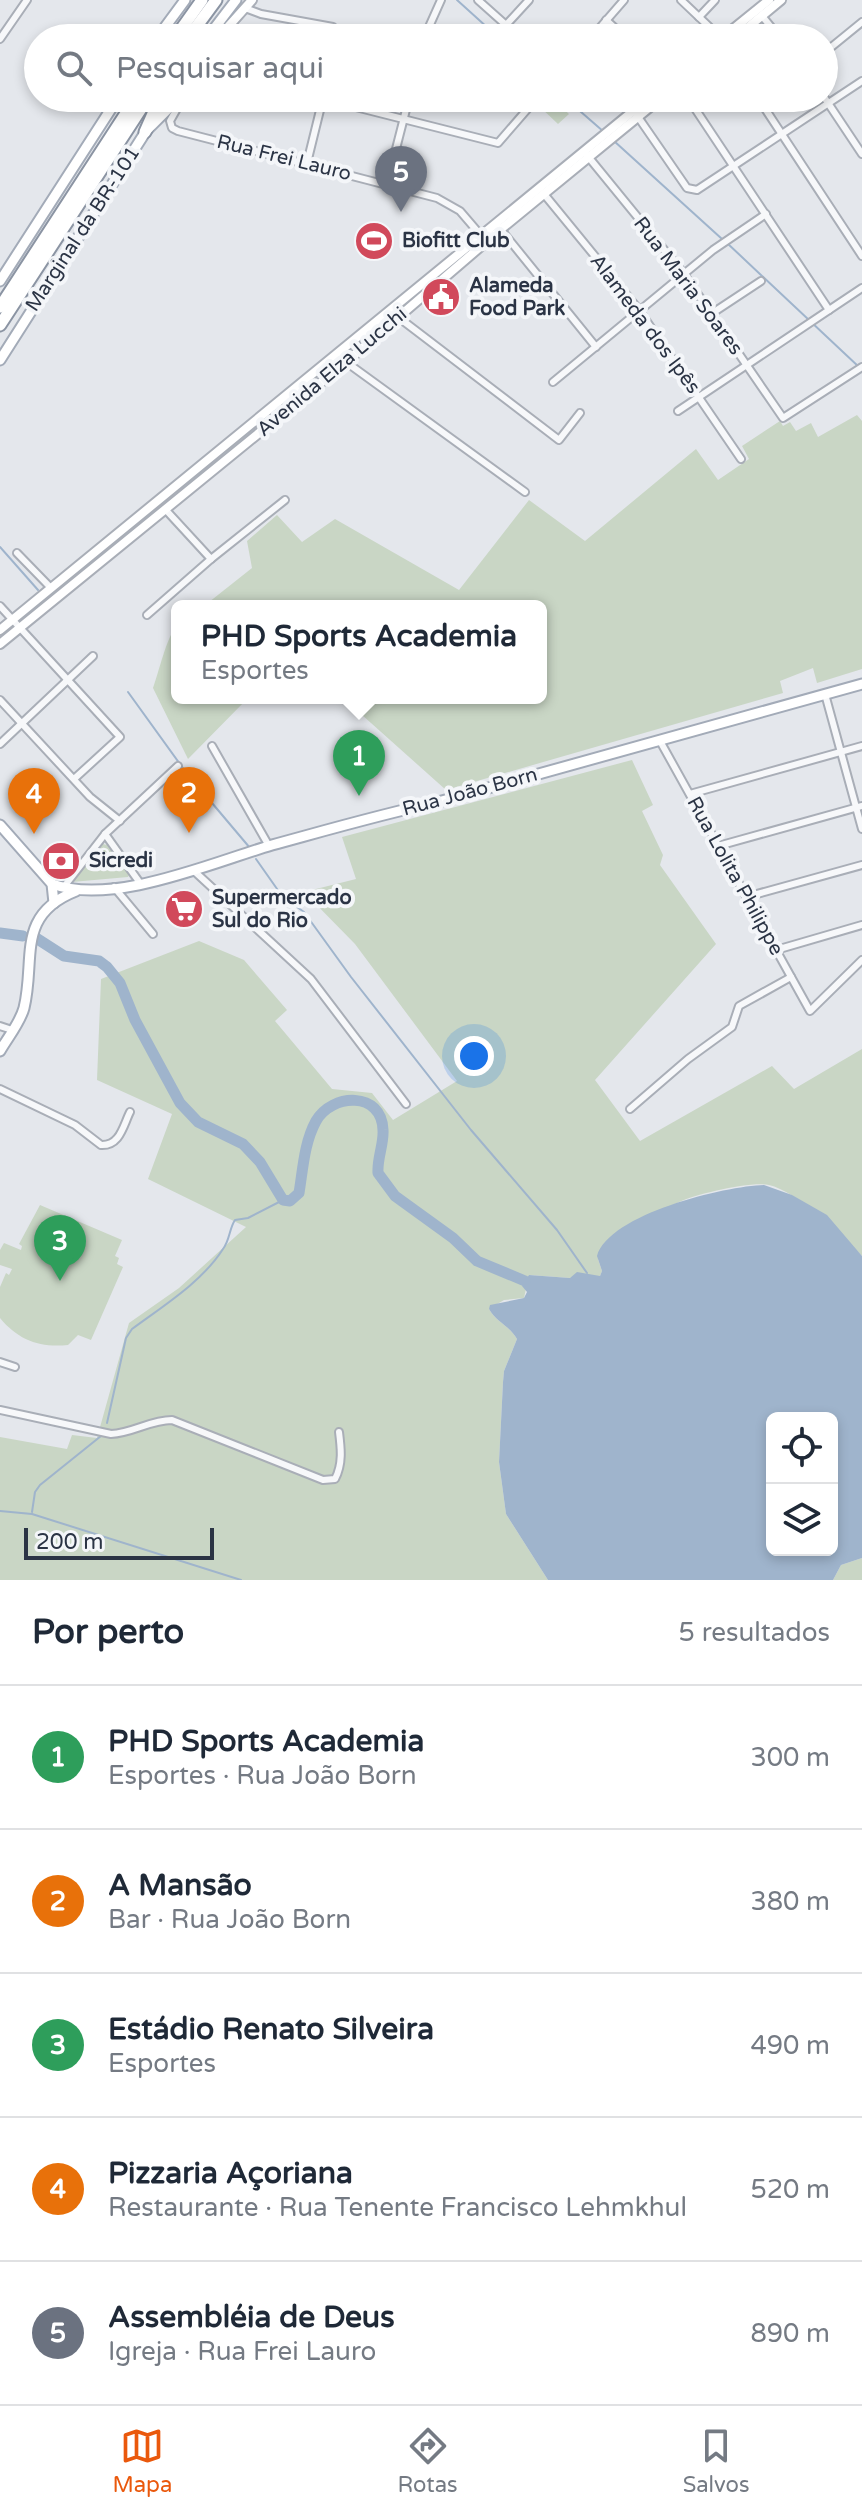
<!DOCTYPE html>
<html lang="pt">
<head>
<meta charset="utf-8">
<style>
  body { margin:0; font-family:"Varela Round",sans-serif; background:#f6f6f7; color:#1f2937 }
  .controls { position:absolute; right:24px; bottom:24px; display:grid; overflow:hidden; border-radius:12px; box-shadow:0 4px 12px #0003 }
  .controls button { width:72px; height:72px; display:grid; place-items:center; padding:0; border:0; border-bottom:2px solid #e0e1e3; background:#fff; color:#1f2937; font:40px sans-serif }
  .scale { position:absolute; left:24px; bottom:20px; width:190px; box-sizing:border-box; padding-left:8px; border:4px solid #2b3445; border-top:0; font-size:22px; line-height:28px; white-space:nowrap; color:#2b3445; -webkit-text-stroke:6px #f4f6f9; paint-order:stroke }
  .you { position:absolute; left:474px; top:1056px; width:28px; height:28px; margin:-20px; border:6px solid #fff; border-radius:50%; background:#1a73e8; box-shadow:0 0 0 12px #1a73e833 }
  .badge { display:grid; place-items:center; width:52px; height:52px; border-radius:50%; background:#ea580c; color:#fff; font-size:26px; font-weight:700 }
  .pin { position:absolute; translate:-50% -66px; filter:drop-shadow(0 2px 4px #0008) }
  .pin::after { content:''; position:absolute; top:42px; width:28px; height:24px; background:inherit; clip-path:polygon(0 0,100% 0,50% 100%) }
  .popup { position:absolute; left:171px; top:600px; width:376px; height:104px; box-sizing:border-box; display:grid; place-content:center; border-radius:12px; background:#fff; filter:drop-shadow(0 2px 6px #0005); font-size:26px; white-space:nowrap; color:#747a83 }
  .popup b { font-size:30px; color:#1f2937 }
  .popup::after { content:''; position:absolute; left:50%; top:100%; margin-left:-16px; border:16px solid transparent; border-top-color:#fff }
  .list { margin:0; padding:0; list-style:none }
  h2 { display:flex; justify-content:space-between; align-items:center; height:104px; margin:0; padding:0 32px; font-size:34px }
  h2 small { font-size:26px; font-weight:400; color:#747a83 }
  .list li { display:grid; grid-template-columns:52px 1fr auto; gap:24px; align-items:center; box-sizing:border-box; height:144px; padding:0 32px; border-top:2px solid #e0e1e3 }
  .list b { display:block; font-size:30px; white-space:nowrap }
  .list p { margin:0; font-size:26px; white-space:nowrap; color:#747a83 }
  .list em { font-size:26px; font-style:normal; color:#747a83 }
  .icon { flex:none; width:44px; height:44px; fill:none; stroke:currentColor; stroke-width:2; stroke-linecap:round; stroke-linejoin:round }
  .map { position:relative; flex:none; width:862px; height:1580px; overflow:hidden }
  .search { position:absolute; background:#fff; box-shadow:0 4px 12px #0003; left:24px; right:24px; top:24px; height:88px; display:flex; align-items:center; gap:20px; box-sizing:border-box; padding:0 28px; border-radius:44px; color:#747a83; font-size:30px }
  .sheet { height:824px; background:#fff }
  nav { display:flex; justify-content:space-around; align-items:center; box-sizing:border-box; height:112px; border-top:2px solid #e0e1e3; background:#fff; font-size:22px; color:#747a83 }
  nav a { display:grid; justify-items:center; gap:4px }
  nav .on { color:#ea580c }
  .map>svg:first-child { display:block }
</style>
</head>
<body>
<div class="map">
<svg width="862" height="1580" viewBox="0 0 862 1580">
  <rect width="100%" height="100%" fill="#e4e7ec"/>
  <g fill="#c9d6c5">
    <polygon points="547,98 552,98 569,114 558,124 539,106"/>
    <polygon points="857,415 862,421 862,669 817,683 813,668 780,681 783,693 446,790 343,698 541,698 541,606 204,606 252,568 247,541 277,515 302,542 335,519 459,590 529,500 585,541 696,449 718,480 749,459 742,446 780,421 783,426 790,422 796,431 811,423 818,437"/>
    <path d="M177,626V698H248L188,759L153,688C159,672 167,635 177,626Z"/>
    <path d="M632,760L653,805L642,811L663,855L660,865L716,944L595,1080L640,1141L772,1066L794,1089L862,1049V1256C844,1236 796,1191 769,1185C751,1181 696,1194 679,1202C653,1215 622,1242 598,1259L602,1271L600,1276L570,1278L529,1275L524,1298L504,1300L489,1309C496,1322 510,1326 517,1339L504,1371L503,1382L499,1462L506,1514L548,1580H0V1437L67,1449L72,1435L97,1438L129,1323L179,1288L246,1227L148,1179L172,1114L97,1080L101,979L199,941L244,960L287,1010L275,1021L332,1089L372,1093L393,1120L457,1081L355,944L304,892L356,879L342,837Z"/>
    <polygon points="103,844 107,845 129,875 128,877 72,882"/>
    <path d="M40,1205L122,1240L115,1256L119,1258L117,1264L123,1267L91,1340L78,1335L68,1345C40,1348 18,1340 0,1318V1287L6,1273L9,1275L12,1269L0,1265V1250L4,1243L21,1250L22,1246L19,1244Z"/>
    <polygon points="862,1558 862,1580 833,1580 841,1565"/>
  </g>
  <path fill="#9fb4cc" fill-rule="evenodd" d="M764,1185L792,1195L827,1215L862,1256V1558L841,1565L833,1580H548L506,1514L499,1462L503,1382L504,1371L517,1339C510,1326 496,1322 489,1309L490,1305L524,1298L527,1292L522,1286L529,1275L570,1278L577,1272L600,1276L602,1271L597,1256C609,1214 725,1186 764,1185ZM772,1418H832V1550H772Z"/>
  <g fill="none" stroke-linecap="round" stroke-linejoin="round">
    <g stroke="#9fb4cc" stroke-width="2">
      <polyline points="457,0 499,38"/>
      <polyline points="565,98 604,132"/>
      <polyline points="614,141 722,239"/>
      <polyline points="727,243 859,367"/>
      <polyline points="0,547 38,590"/>
      <polyline points="128,692 185,771 250,848"/>
      <polyline points="256,859 282,896 304,912 351,977 471,1130 557,1230 587,1273"/>
      <path d="M107,1423L126,1338L132,1329C163,1306 202,1282 223,1249C230,1240 229,1229 235,1220L248,1218L283,1200"/>
      <polyline points="0,1511 32,1514 241,1580"/>
      <polyline points="32,1512 35,1492 40,1485 101,1436"/>
    </g>
    <g stroke="#9fb4cc" stroke-width="11">
      <polyline points="0,933 23,936"/>
      <path d="M36,938L64,956L99,961L107,967L120,983L135,1020L180,1103L198,1122L243,1144L260,1162L283,1200L290,1201L299,1193C303,1169 304,1143 316,1121C332,1093 382,1091 383,1130C384,1144 377,1158 378,1173L395,1196L453,1238L477,1261L525,1281"/>
    </g>
    <defs>
      <g id="street">
        <polyline points="478,0 506,25 529,0"/>
        <polyline points="681,0 721,38"/>
        <polyline points="245,8 261,14 333,27 336,31 335,38"/>
        <polyline points="762,16 780,38"/>
        <polyline points="699,17 715,0"/>
        <polyline points="606,20 626,38"/>
        <polyline points="424,38 441,0"/>
        <polyline points="591,38 624,0"/>
        <polyline points="0,39 27,0"/>
        <polyline points="824,53 862,22"/>
        <polyline points="824,97 862,154"/>
        <polyline points="183,98 170,121 172,128 178,131 437,198 460,211 484,239"/>
        <polyline points="320,98 498,143 537,98"/>
        <polyline points="625,98 687,188 697,190 862,81"/>
        <polyline points="688,98 829,310"/>
        <polyline points="758,98 862,256"/>
        <polyline points="586,154 684,274 783,418 862,367"/>
        <polyline points="307,163 323,98"/>
        <polyline points="387,184 409,98"/>
        <polyline points="544,194 639,310 741,459"/>
        <polyline points="498,226 596,347"/>
        <polyline points="711,314 761,281"/>
        <polyline points="398,317 559,440 580,413"/>
        <polyline points="346,362 525,492"/>
        <polyline points="553,382 713,250 766,214"/>
        <polyline points="678,411 862,288"/>
        <polyline points="165,509 211,559"/>
        <polyline points="17,553 51,588"/>
        <polyline points="0,606 120,737 74,779"/>
        <polyline points="147,615 211,559 285,500"/>
        <polyline points="825,694 862,829"/>
        <polyline points="0,700 90,797 120,821"/>
        <polyline points="660,741 810,1011 862,960"/>
        <polyline points="0,744 93,656"/>
        <polyline points="212,746 269,846"/>
        <polyline points="690,794 862,746"/>
        <polyline points="105,834 140,883"/>
        <polyline points="718,846 862,806"/>
        <polyline points="193,870 311,979 406,1104"/>
        <polyline points="114,887 153,934"/>
        <polyline points="63,888 105,834 178,766"/>
        <polyline points="746,897 862,865"/>
        <polyline points="776,950 862,925"/>
        <polyline points="0,1026 12,1030"/>
        <path d="M0,1089L75,1125L101,1145C120,1146 123,1126 130,1112"/>
        <polyline points="630,1109 688,1059 732,1027 739,1006 791,977"/>
        <polyline points="0,1362 15,1367"/>
        <path d="M0,1410L111,1434C133,1433 150,1420 172,1420L323,1480L335,1479C343,1464 341,1448 339,1432"/>
      </g>
      <g id="secondary">
        <polyline points="218,38 252,0"/>
        <polyline points="722,38 769,0"/>
        <polyline points="735,38 781,0"/>
        <polyline points="0,630 649,98"/>
        <polyline points="0,644 346,362 501,229 661,98"/>
      </g>
      <g id="primary">
        <polyline points="157,38 185,0"/>
        <polyline points="207,38 236,0"/>
        <polyline points="147,130 179,98"/>
        <polyline points="0,281 118,98"/>
        <polyline points="0,360 148,128"/>
        <polyline points="0,825 52,884 54,903"/>
        <path d="M52,884C113,906 211,863 272,845C327,830 382,814 438,802L862,684"/>
        <path d="M0,1051C8,1037 20,1023 24,1008C36,959 15,915 76,891"/>
      </g>
      <g id="highway">
        <polyline points="175,38 202,0"/>
        <polyline points="188,38 216,0"/>
        <polyline points="116,101 119,98"/>
        <polyline points="145,132 160,98"/>
        <polyline points="0,307 136,98"/>
        <polyline points="0,325 148,98"/>
      </g>
    </defs>
    <use href="#street" stroke="#a9aeb7" stroke-width="10"/>
    <use href="#secondary" stroke="#a9aeb7" stroke-width="12"/>
    <use href="#primary" stroke="#a3abb8" stroke-width="13"/>
    <use href="#highway" stroke="#8b94a3" stroke-width="15"/>
    <use href="#street" stroke="#f7f8fa" stroke-width="6"/>
    <use href="#secondary" stroke="#fff" stroke-width="8"/>
    <use href="#primary" stroke="#fff" stroke-width="9"/>
    <use href="#highway" stroke="#fff" stroke-width="11"/>
  </g>
  <defs>
    <symbol id="stadium-disc" viewBox="-11 -11 22 22"><circle r="9.5" fill="#d1495b" stroke="#f4f6f9"/><path d="M0-5a6.5 5 0 1 0 0 10a6.5 5 0 1 0 0-10ZM-3.5-1.8h7v3.6h-7Z" fill="#fff"/></symbol>
    <symbol id="civic-disc" viewBox="-11 -11 22 22"><circle r="9.5" fill="#d1495b" stroke="#f4f6f9"/><path d="M-.6-6.5H3V-4.5H.6V-3L4-1V1h2V6H-6V1h2V-1L-.6-3ZM-1.2 2.5V6h2.4V2.5Z" fill="#fff"/></symbol>
    <symbol id="bank-disc" viewBox="-11 -11 22 22"><circle r="9.5" fill="#d1495b" stroke="#f4f6f9"/><path d="M-6-4H6V4H-6ZM0-2.3a2.3 2.3 0 1 0 0 4.6a2.3 2.3 0 1 0 0-4.6Z" fill="#fff"/></symbol>
    <symbol id="supermarket-disc" viewBox="-11 -11 22 22"><circle r="9.5" fill="#d1495b" stroke="#f4f6f9"/><path d="M-6-5.5h2.5l.6 2H6L4.5 2H-2.5L-4.4-4H-6ZM-1.5 3.2a1.3 1.3 0 1 0 .1 0ZM3 3.2a1.3 1.3 0 1 0 .1 0Z" fill="#fff"/></symbol>
  </defs>
  <g fill-rule="evenodd">
    <use href="#stadium-disc" x="352" y="219" width="44" height="44"/>
    <use href="#civic-disc" x="419" y="275" width="44" height="44"/>
    <use href="#bank-disc" x="39" y="839" width="44" height="44"/>
    <use href="#supermarket-disc" x="162" y="887" width="44" height="44"/>
  </g>
  <g text-anchor="middle" dominant-baseline="central" stroke-width="8" stroke-linejoin="round" paint-order="stroke">
    <g font-size="20" fill="#2b3445" stroke="#f4f6f9">
      <text transform="translate(284 158) rotate(14)">Rua Frei Lauro</text>
      <text transform="translate(83 229) rotate(-57)">Marginal da BR-101</text>
      <text transform="translate(688 286) rotate(53)">Rua Maria Soares</text>
      <text transform="translate(645 324) rotate(53)">Alameda dos Ipês</text>
      <text transform="translate(332 372) rotate(-40)">Avenida Elza Lucchi</text>
      <text transform="translate(470 792) rotate(-15)">Rua João Born</text>
      <text transform="translate(735 876) rotate(61)">Rua Lolita Philippe</text>
    </g>
    <g font-size="20" font-weight="bold" fill="#2b3445" stroke="#f4f6f9" text-anchor="start">
      <text x="402" y="241">Biofitt Club</text>
      <text x="469" y="286">Alameda<tspan x="469" dy="23">Food Park</tspan></text>
      <text x="89" y="861">Sicredi</text>
      <text x="212" y="898">Supermercado<tspan x="212" dy="23">Sul do Rio</tspan></text>
    </g>
  </g>
</svg>
<div class="controls">
<button><svg class="icon" aria-label="locate" viewBox="0 0 24 24"><circle cx="12" cy="12" r="6"/><path d="M12 2v4M12 18v4M2 12h4M18 12h4"/></svg></button>
<button><svg class="icon" aria-label="layers" viewBox="0 0 24 24"><path d="M12 4l9 5-9 5-9-5zM3 14l9 5 9-5"/></svg></button>
</div>
<div class="scale">200 m</div>
<div class="you"></div>
<div class="pin badge" style="left:359px;top:796px;background:#2e9e5b">1</div>
<div class="popup"><b>PHD Sports Academia</b>Esportes</div>
<div class="pin badge" style="left:189px;top:833px;background:#e8710a">2</div>
<div class="pin badge" style="left:60px;top:1281px;background:#2e9e5b">3</div>
<div class="pin badge" style="left:34px;top:834px;background:#e8710a">4</div>
<div class="pin badge" style="left:401px;top:212px;background:#6b7280">5</div>
<div class="search"><svg class="icon" aria-label="search" viewBox="0 0 24 24"><circle cx="10" cy="10" r="6"/><path d="M15 15l6 6"/></svg>Pesquisar aqui</div>
</div>
<section class="sheet">
<h2>Por perto<small>5 resultados</small></h2>
<ul class="list">
<li><span class="badge" style="background:#2e9e5b">1</span><div><b>PHD Sports Academia</b><p>Esportes · Rua João Born</p></div><em>300 m</em></li>
<li><span class="badge" style="background:#e8710a">2</span><div><b>A Mansão</b><p>Bar · Rua João Born</p></div><em>380 m</em></li>
<li><span class="badge" style="background:#2e9e5b">3</span><div><b>Estádio Renato Silveira</b><p>Esportes</p></div><em>490 m</em></li>
<li><span class="badge" style="background:#e8710a">4</span><div><b>Pizzaria Açoriana</b><p>Restaurante · Rua Tenente Francisco Lehmkhul</p></div><em>520 m</em></li>
<li><span class="badge" style="background:#6b7280">5</span><div><b>Assembléia de Deus</b><p>Igreja · Rua Frei Lauro</p></div><em>890 m</em></li>
</ul>
</section>
<nav>
<a class="on"><svg class="icon" aria-label="map" viewBox="0 0 24 24"><path d="M3 6l6-2 6 2 6-2v14l-6 2-6-2-6 2zM9 4v14M15 6v14"/></svg>Mapa</a>
<a><svg class="icon" aria-label="directions" viewBox="0 0 24 24"><path d="M12 3l9 9-9 9-9-9zM9 14v-3h6M13 9l2 2-2 2"/></svg>Rotas</a>
<a><svg class="icon" aria-label="saved" viewBox="0 0 24 24"><path d="M7 4h10v16l-5-4-5 4z"/></svg>Salvos</a>
</nav>
</body>
</html>
